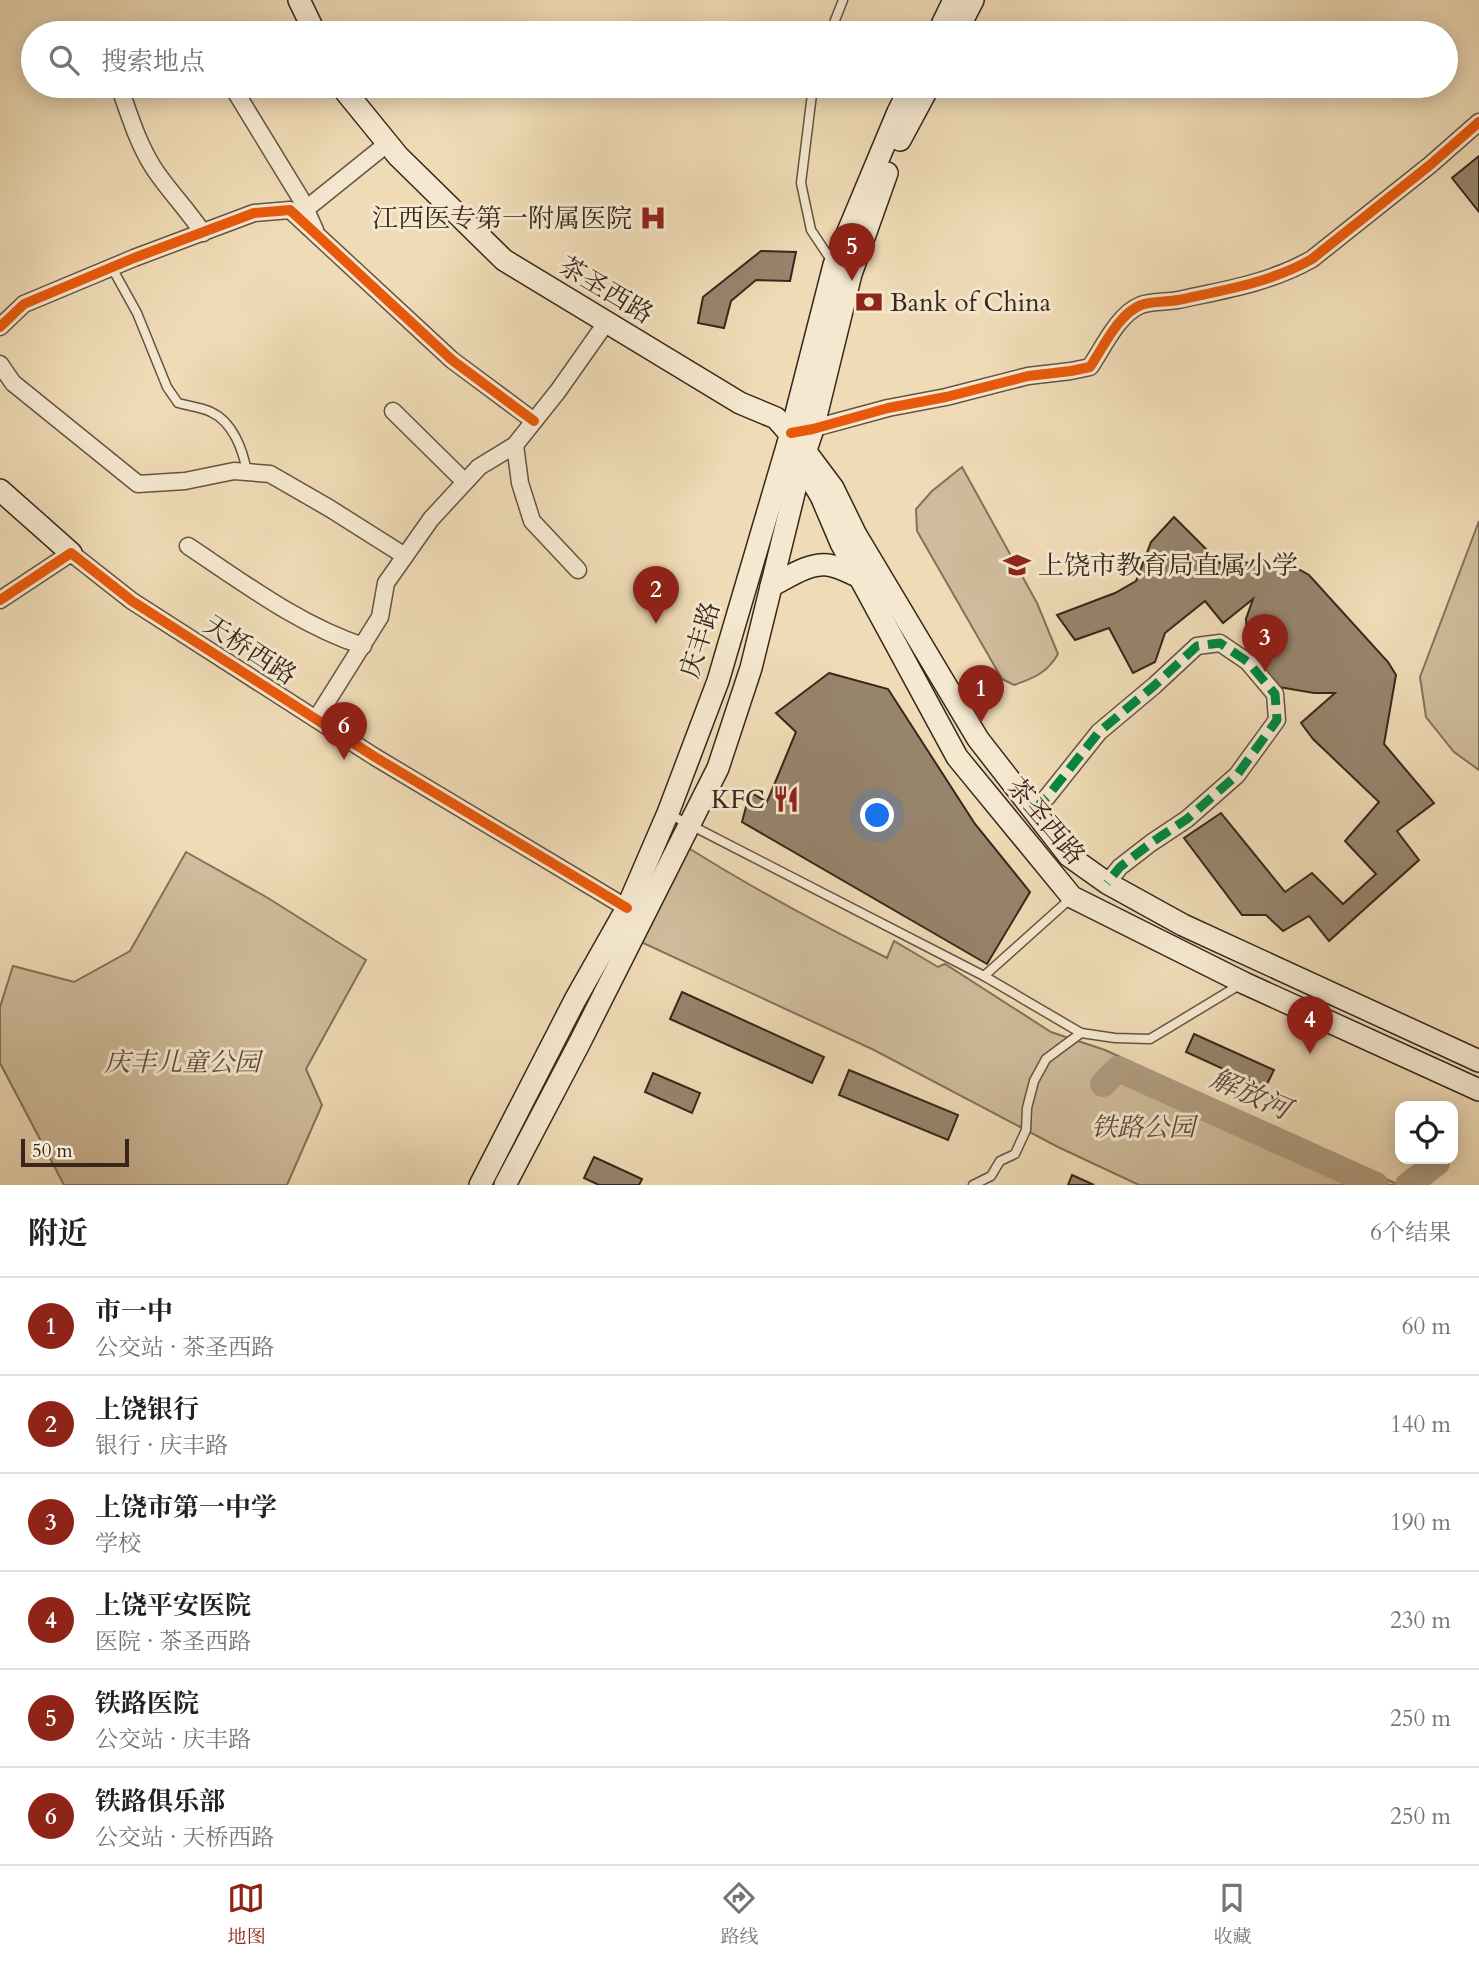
<!DOCTYPE html>
<html lang="zh">
<head>
<meta charset="utf-8">
<style>
  body { margin:0; font-family:Cardo,"Noto Serif SC",serif; background:#f6f6f6; color:#202124 }
  .controls { position:absolute; right:21px; bottom:21px; display:grid; overflow:hidden; border-radius:14px; box-shadow:0 4px 18px #0003 }
  .controls button { width:63px; height:63px; display:grid; place-items:center; padding:0; border:0; border-bottom:2px solid #e0e0e0; background:#fff; color:#202124; font:35px sans-serif }
  .scale { position:absolute; left:21px; bottom:18px; width:108px; box-sizing:border-box; padding-left:7px; border:4px solid #38261b; border-top:0; font-size:19px; line-height:24px; white-space:nowrap; color:#38261b; -webkit-text-stroke:5px #f5e8d0; paint-order:stroke }
  .you { position:absolute; left:878px; top:816px; width:24px; height:24px; margin:-18px; border:5px solid #fff; border-radius:50%; background:#1a73e8; box-shadow:0 0 0 10px #1a73e833 }
  .badge { display:grid; place-items:center; width:46px; height:46px; border-radius:50%; background:#8f2418; color:#fff; font-size:23px; font-weight:700 }
  .pin { position:absolute; translate:-50% -58px; filter:drop-shadow(0 2px 4px #0008) }
  .pin::after { content:''; position:absolute; top:37px; width:24px; height:21px; background:inherit; clip-path:polygon(0 0,100% 0,50% 100%) }
  .list { margin:0; padding:0; list-style:none }
  h2 { display:flex; justify-content:space-between; align-items:center; height:91px; margin:0; padding:0 28px; font-size:30px }
  h2 small { font-size:23px; font-weight:400; color:#757577 }
  .list li { display:grid; grid-template-columns:46px 1fr auto; gap:21px; align-items:center; box-sizing:border-box; height:98px; padding:0 28px; border-top:2px solid #e0e0e0 }
  .list b { display:block; font-size:26px; white-space:nowrap }
  .list p { margin:0; font-size:23px; white-space:nowrap; color:#757577 }
  .list em { font-size:23px; font-style:normal; color:#757577 }
  .icon { flex:none; width:38px; height:38px; fill:none; stroke:currentColor; stroke-width:2; stroke-linecap:round; stroke-linejoin:round }
  .map { position:relative; flex:none; width:1479px; height:1185px; overflow:hidden }
  .search { position:absolute; background:#fff; box-shadow:0 4px 18px #0003; left:21px; right:21px; top:21px; height:77px; display:flex; align-items:center; gap:18px; box-sizing:border-box; padding:0 24px; border-radius:38px; color:#757577; font-size:26px }
  .sheet { height:679px; background:#fff }
  nav { display:flex; justify-content:space-around; align-items:center; box-sizing:border-box; height:98px; border-top:2px solid #e0e0e0; background:#fff; font-size:19px; color:#757577 }
  nav a { display:grid; justify-items:center; gap:4px }
  nav .on { color:#8f2418 }
  .map>svg:first-child { display:block }
</style>
</head>
<body>
<div class="map">
<svg width="1479" height="1185" viewBox="0 0 1479 1185">
  <rect width="100%" height="100%" fill="#efdbb6"/>
  <filter id="stains"><feTurbulence type="fractalNoise" baseFrequency=".00286" numOctaves="4"/><feColorMatrix values="0 0 0 0 .2 0 0 0 0 .09 0 0 0 0 .02 0 0 0 .5 -.17"/></filter>
  <radialGradient id="worn" r=".72"><stop offset=".6" stop-color="#630" stop-opacity="0"/><stop offset="1" stop-color="#630" stop-opacity=".3"/></radialGradient>
  <g fill="#d0bc9c" stroke="#84715c" stroke-width="2">
    <path d="M962,467L1037,603L1058,654C1047,673 1034,678 1014,685L1002,679L917,531L916,509L932,491Z"/>
    <polygon points="1479,521 1479,770 1454,752 1426,717 1420,677"/>
    <path d="M687,847C752,888 819,924 887,958L894,941L938,967L945,964L1051,1032L1105,1050L1399,1185H1139L1058,1147L874,1050L641,942Z"/>
    <polygon points="186,852 268,898 366,960 306,1069 322,1105 287,1185 64,1185 0,1063 0,1007 13,966 74,982 130,951"/>
  </g>
  <g fill="none" stroke-linecap="round" stroke-linejoin="round">
    <g stroke="#b19d81" stroke-width="26">
      <polyline points="1103,1084 1118,1069 1376,1185"/>
      <polyline points="1408,1185 1437,1163"/>
    </g>
  </g>
  <g fill="#97846c" stroke="#38261b" stroke-width="2">
    <polygon points="1479,156 1479,212 1452,178"/>
    <polygon points="761,251 796,252 790,281 756,280 731,301 724,328 698,323 703,297"/>
    <polygon points="1174,517 1220,563 1286,562 1309,575 1388,662 1396,675 1384,744 1434,803 1397,831 1419,860 1329,941 1309,916 1283,931 1266,915 1242,915 1184,838 1221,813 1285,892 1312,873 1343,904 1376,874 1345,841 1379,802 1313,739 1301,723 1335,693 1314,693 1279,687 1248,652 1246,619 1253,599 1223,623 1205,601 1165,633 1155,662 1133,673 1109,628 1075,640 1057,615 1115,593 1136,581 1151,542"/>
    <polygon points="829,673 888,689 975,824 1030,892 987,964 742,822 750,792 767,802 796,732 776,713"/>
    <polygon points="682,992 824,1057 812,1083 670,1019"/>
    <polygon points="1194,1034 1274,1070 1265,1088 1186,1052"/>
    <polygon points="849,1070 958,1115 948,1140 839,1095"/>
    <polygon points="653,1073 700,1093 692,1113 645,1092"/>
    <polygon points="594,1157 642,1179 639,1185 599,1185 584,1178"/>
    <polygon points="1072,1175 1094,1185 1068,1185"/>
  </g>
  <g fill="none" stroke-linecap="round" stroke-linejoin="round">
    <defs>
      <g id="lane">
        <polyline points="830,33 843,0"/>
        <polyline points="813,86 801,183 811,230 833,263"/>
        <path d="M112,268L137,313L167,387L178,403C189,406 201,407 211,412C233,422 243,450 247,472"/>
        <polyline points="669,814 984,976 1070,899"/>
        <polyline points="984,976 1081,1033 1115,1038 1150,1039 1241,984"/>
        <polyline points="973,1185 991,1176 1000,1161 1015,1154 1026,1130 1027,1108 1034,1081 1046,1059 1081,1033"/>
      </g>
      <g id="street">
        <path d="M119,86C129,113 137,142 153,167C167,189 187,209 203,233"/>
        <polyline points="232,86 301,199 315,230"/>
        <polyline points="306,209 388,143"/>
        <polyline points="0,327 24,304 134,258 254,213 290,210 452,360 534,421"/>
        <polyline points="0,364 13,383 138,484 185,481 234,471 270,474 329,508 405,556"/>
        <polyline points="393,411 465,482"/>
        <path d="M803,431L888,408L946,397L1028,376L1071,371L1090,367C1103,348 1118,314 1141,305C1150,301 1168,302 1178,300C1224,290 1270,283 1312,259L1430,165L1479,122"/>
        <polyline points="515,445 520,483 532,521 578,570"/>
        <path d="M188,546C244,583 299,625 363,646"/>
        <polyline points="0,600 71,553 132,601 375,757 627,908"/>
        <polyline points="316,719 380,617 386,583 431,519 479,467 515,445 558,391 606,323"/>
        <polyline points="1034,810 1047,797 1099,732 1155,685 1197,646 1220,643 1248,662 1275,694 1277,720 1237,775 1187,819 1151,843 1120,867 1107,883"/>
      </g>
      <g id="secondary">
        <polyline points="299,0 315,33"/>
        <polyline points="938,33 954,0"/>
        <polyline points="956,33 973,0"/>
        <polyline points="341,86 398,156 504,260 740,403 776,418 806,452 833,488 856,535 978,739 1069,856 1107,883 1183,925 1479,1061"/>
        <polyline points="900,140 929,86"/>
        <polyline points="812,481 821,496 841,543 957,757 1072,897 1244,983 1479,1090"/>
        <polyline points="0,490 71,553"/>
        <path d="M771,586C789,577 808,563 828,565C838,566 850,573 860,577"/>
        <polyline points="480,1185 575,1000 627,908 668,813 718,681 791,433 834,265 898,112 911,86"/>
        <polyline points="505,1185 580,1042 718,768 751,668 801,465 813,429 851,274 887,173"/>
      </g>
    </defs>
    <use href="#lane" stroke="#665342" stroke-width="11"/>
    <use href="#street" stroke="#665342" stroke-width="19"/>
    <use href="#secondary" stroke="#38261b" stroke-width="24"/>
    <use href="#lane" stroke="#f5e8d0" stroke-width="8"/>
    <use href="#street" stroke="#f5e8d0" stroke-width="16"/>
    <use href="#secondary" stroke="#f5e8d0" stroke-width="21"/>
    <polyline stroke="#00873e" stroke-width="9" stroke-dasharray="18 9" stroke-linecap="butt" points="1034,810 1047,797 1099,732 1155,685 1197,646 1220,643 1248,662 1275,694 1277,720 1237,775 1187,819 1151,843 1120,867 1107,883"/>
    <defs>
      <g id="cycleway">
        <polyline points="0,327 24,304 134,258 254,213 290,210 452,360 534,421"/>
        <path d="M791,433L813,429L888,408L946,397L1028,376L1071,371L1090,367C1103,348 1118,314 1141,305C1150,301 1168,302 1178,300C1224,290 1270,283 1312,259L1430,165L1479,122"/>
        <polyline points="0,600 71,553 132,601 375,757 627,908"/>
      </g>
    </defs>
    <use href="#cycleway" stroke="#f5e8d0" stroke-width="15"/>
    <use href="#cycleway" stroke="#e8590c" stroke-width="10"/>
  </g>
  <defs>
    <symbol id="hospital-bare" viewBox="-9 -9 18 18"><path d="M-5-5h3v3.5h4V-5h3V5h-3V1.5h-4V5h-3Z" fill="#8f2418" stroke="#f5e8d0" stroke-width="2.5" paint-order="stroke"/></symbol>
    <symbol id="bank-bare" viewBox="-9 -9 18 18"><path d="M-6-4H6V4H-6ZM0-2.3a2.3 2.3 0 1 0 0 4.6a2.3 2.3 0 1 0 0-4.6Z" fill="#8f2418" stroke="#f5e8d0" stroke-width="2.5" paint-order="stroke"/></symbol>
    <symbol id="school-bare" viewBox="-9 -9 18 18"><path d="M0-5L7-2L0 1L-7-2ZM-4 1L0 2.5L4 1V4Q0 6-4 4Z" fill="#8f2418" stroke="#f5e8d0" stroke-width="2.5" paint-order="stroke"/></symbol>
    <symbol id="restaurant-bare" viewBox="-9 -9 18 18"><path d="M-5-6h1v4h1v-4h1v4h1v-4h1v5L-1.5 .5V6h-2V.5L-5-1ZM5-6V6H3V1.5H1.5Q1.5-4 5-6Z" fill="#8f2418" stroke="#f5e8d0" stroke-width="2.5" paint-order="stroke"/></symbol>
  </defs>
  <g fill-rule="evenodd">
    <use href="#hospital-bare" x="634" y="199" width="38" height="38"/>
    <use href="#bank-bare" x="850" y="283" width="38" height="38"/>
    <use href="#school-bare" x="998" y="546" width="38" height="38"/>
    <use href="#restaurant-bare" x="767" y="780" width="38" height="38"/>
  </g>
  <g text-anchor="middle" dominant-baseline="central" stroke-width="6" stroke-linejoin="round" paint-order="stroke">
    <g font-size="26" fill="#38261b" stroke="#f5e8d0" text-anchor="end">
      <text x="632" y="218">江西医专第一附属医院</text>
      <text x="890" y="302" text-anchor="start">Bank of China</text>
      <text x="1038" y="565" text-anchor="start">上饶市教育局直属小学</text>
      <text x="765" y="799">KFC</text>
    </g>
    <g font-size="26" fill="#38261b" stroke="#f5e8d0">
      <text transform="translate(606 290) rotate(31)">茶圣西路</text>
      <text transform="translate(700 640) rotate(-73)">庆丰路</text>
      <text transform="translate(250 650) rotate(33)">天桥西路</text>
      <text transform="translate(1046 821) rotate(50)">茶圣西路</text>
    </g>
    <g font-size="26" font-style="italic" fill="#5e4c3b" stroke="#f5e8d0">
      <text x="182" y="1062">庆丰儿童公园</text>
      <text x="1143" y="1127">铁路公园</text>
    </g>
    <g font-size="28" font-style="italic" fill="#5c4a3a" stroke="#f5e8d0">
      <text transform="translate(1250 1094) rotate(24)">解放河</text>
    </g>
  </g>
  <rect width="100%" height="100%" filter="url(#stains)"/>
  <rect width="100%" height="100%" fill="url(#worn)"/>
</svg>
<div class="controls">
<button><svg class="icon" aria-label="locate" viewBox="0 0 24 24"><circle cx="12" cy="12" r="6"/><path d="M12 2v4M12 18v4M2 12h4M18 12h4"/></svg></button>
</div>
<div class="scale">50 m</div>
<div class="you"></div>
<div class="pin badge" style="left:981px;top:723px">1</div>
<div class="pin badge" style="left:656px;top:624px">2</div>
<div class="pin badge" style="left:1265px;top:672px">3</div>
<div class="pin badge" style="left:1310px;top:1054px">4</div>
<div class="pin badge" style="left:852px;top:281px">5</div>
<div class="pin badge" style="left:344px;top:760px">6</div>
<div class="search"><svg class="icon" aria-label="search" viewBox="0 0 24 24"><circle cx="10" cy="10" r="6"/><path d="M15 15l6 6"/></svg>搜索地点</div>
</div>
<section class="sheet">
<h2>附近<small>6个结果</small></h2>
<ul class="list">
<li><span class="badge">1</span><div><b>市一中</b><p>公交站 · 茶圣西路</p></div><em>60 m</em></li>
<li><span class="badge">2</span><div><b>上饶银行</b><p>银行 · 庆丰路</p></div><em>140 m</em></li>
<li><span class="badge">3</span><div><b>上饶市第一中学</b><p>学校</p></div><em>190 m</em></li>
<li><span class="badge">4</span><div><b>上饶平安医院</b><p>医院 · 茶圣西路</p></div><em>230 m</em></li>
<li><span class="badge">5</span><div><b>铁路医院</b><p>公交站 · 庆丰路</p></div><em>250 m</em></li>
<li><span class="badge">6</span><div><b>铁路俱乐部</b><p>公交站 · 天桥西路</p></div><em>250 m</em></li>
</ul>
</section>
<nav>
<a class="on"><svg class="icon" aria-label="map" viewBox="0 0 24 24"><path d="M3 6l6-2 6 2 6-2v14l-6 2-6-2-6 2zM9 4v14M15 6v14"/></svg>地图</a>
<a><svg class="icon" aria-label="directions" viewBox="0 0 24 24"><path d="M12 3l9 9-9 9-9-9zM9 14v-3h6M13 9l2 2-2 2"/></svg>路线</a>
<a><svg class="icon" aria-label="saved" viewBox="0 0 24 24"><path d="M7 4h10v16l-5-4-5 4z"/></svg>收藏</a>
</nav>
</body>
</html>
